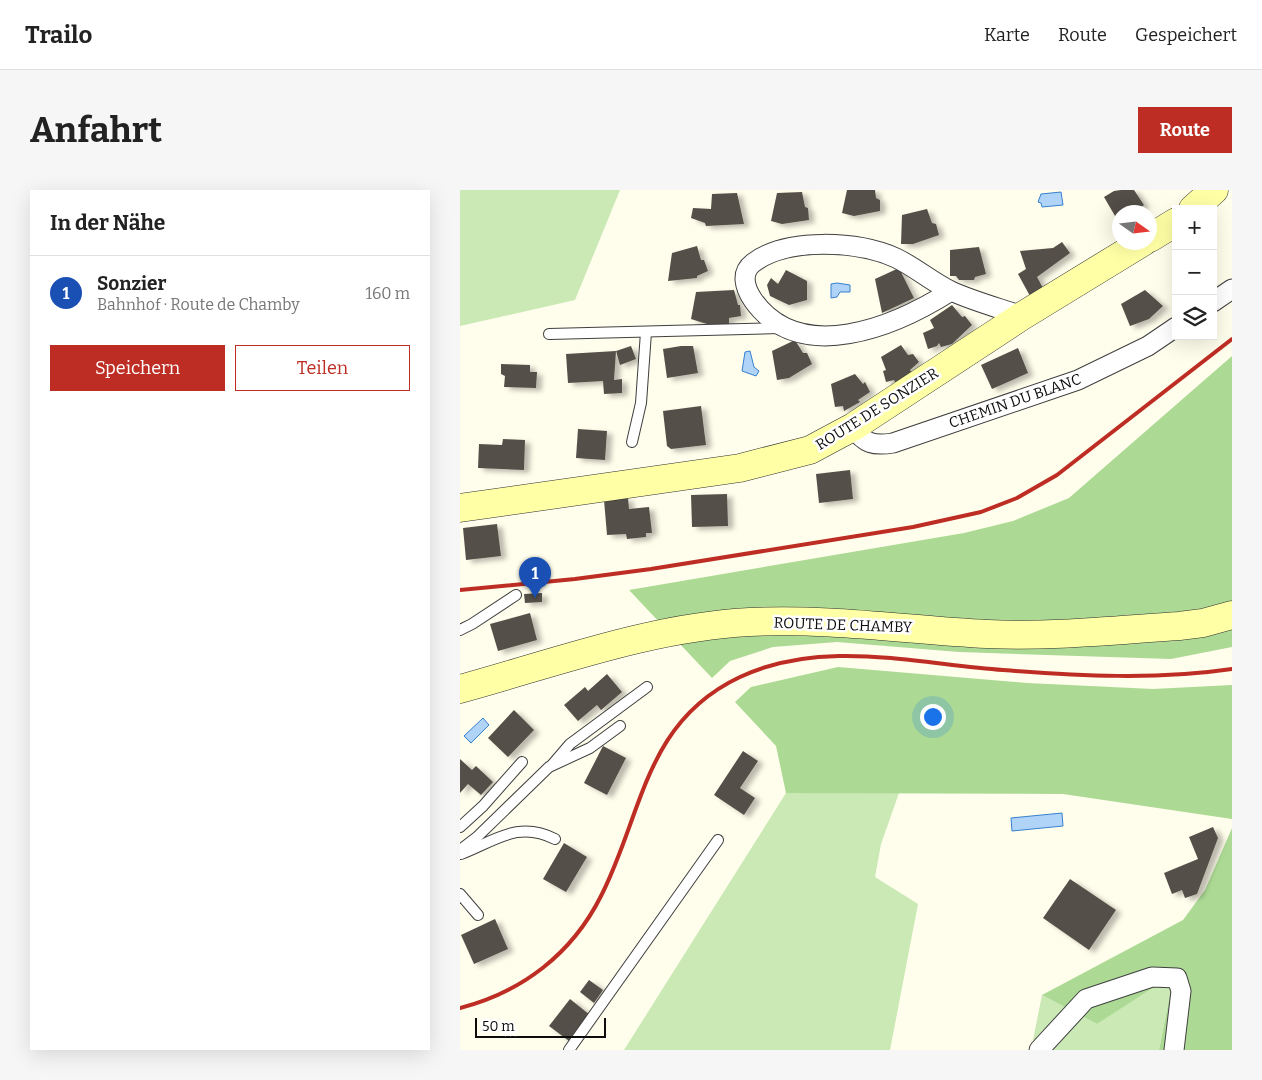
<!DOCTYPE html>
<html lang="de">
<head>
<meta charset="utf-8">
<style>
  body { margin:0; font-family:Bitter,serif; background:#f6f6f6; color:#222 }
  .controls { position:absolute; right:15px; top:15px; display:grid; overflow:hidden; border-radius:0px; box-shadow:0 5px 20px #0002 }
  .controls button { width:45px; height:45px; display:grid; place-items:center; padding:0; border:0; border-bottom:1px solid #e0e0e0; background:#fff; color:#222; font:25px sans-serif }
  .compass { position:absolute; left:652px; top:15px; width:45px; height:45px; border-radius:50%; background:#fff; box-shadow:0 5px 20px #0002; rotate:104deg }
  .scale { position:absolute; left:15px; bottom:12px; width:131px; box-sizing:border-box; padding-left:5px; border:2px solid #0c0c0c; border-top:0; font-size:14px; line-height:18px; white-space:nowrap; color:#0c0c0c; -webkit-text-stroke:4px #fff; paint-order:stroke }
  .you { position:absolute; left:472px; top:526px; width:18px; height:18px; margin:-12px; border:4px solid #fff; border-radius:50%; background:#1a73e8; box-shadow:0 0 0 8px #1a73e833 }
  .badge { display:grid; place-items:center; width:32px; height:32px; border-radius:50%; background:#be2d23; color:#fff; font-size:16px; font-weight:700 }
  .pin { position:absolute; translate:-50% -41px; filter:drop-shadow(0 1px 2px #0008) }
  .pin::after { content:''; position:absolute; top:26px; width:18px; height:15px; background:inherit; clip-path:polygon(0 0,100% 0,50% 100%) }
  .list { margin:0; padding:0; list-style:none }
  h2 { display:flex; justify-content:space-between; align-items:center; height:65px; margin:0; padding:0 20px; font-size:21px }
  h2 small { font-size:16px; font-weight:400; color:#767676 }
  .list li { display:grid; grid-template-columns:32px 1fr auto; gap:15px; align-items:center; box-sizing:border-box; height:75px; padding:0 20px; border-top:1px solid #e0e0e0 }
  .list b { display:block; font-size:19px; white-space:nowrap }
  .list p { margin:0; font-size:16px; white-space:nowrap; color:#767676 }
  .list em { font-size:16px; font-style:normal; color:#767676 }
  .actions { display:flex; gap:10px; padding:15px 20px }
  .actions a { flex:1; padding:11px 0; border:1px solid #be2d23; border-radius:0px; text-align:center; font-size:18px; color:#be2d23 }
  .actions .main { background:#be2d23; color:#fff }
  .icon { flex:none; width:28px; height:28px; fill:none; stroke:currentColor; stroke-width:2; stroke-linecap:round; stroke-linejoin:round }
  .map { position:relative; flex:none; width:772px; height:860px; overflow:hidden; border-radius:0px }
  header { display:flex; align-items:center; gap:30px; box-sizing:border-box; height:70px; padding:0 25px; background:#fff; border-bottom:1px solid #e0e0e0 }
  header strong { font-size:24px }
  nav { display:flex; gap:28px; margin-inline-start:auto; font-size:18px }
  .intro { display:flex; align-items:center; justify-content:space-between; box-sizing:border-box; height:120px; padding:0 30px }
  h1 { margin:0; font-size:35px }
  .button { padding:12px 22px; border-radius:0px; background:#be2d23; color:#fff; font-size:18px; font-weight:700 }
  main { display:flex; gap:30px; padding:0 30px }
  aside { flex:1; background:#fff; border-radius:0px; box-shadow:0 5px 20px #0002 }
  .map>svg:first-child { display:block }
</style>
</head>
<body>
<header>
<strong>Trailo</strong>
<nav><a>Karte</a><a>Route</a><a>Gespeichert</a></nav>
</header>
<div class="intro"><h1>Anfahrt</h1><a class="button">Route</a></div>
<main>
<aside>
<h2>In der Nähe<small></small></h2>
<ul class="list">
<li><span class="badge" style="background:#1a4fb4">1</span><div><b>Sonzier</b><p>Bahnhof · Route de Chamby</p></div><em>160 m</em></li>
</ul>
<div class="actions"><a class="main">Speichern</a><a>Teilen</a></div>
</aside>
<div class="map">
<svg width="772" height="860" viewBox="0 0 772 860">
  <defs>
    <filter id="shadow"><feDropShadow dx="5.5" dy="3" stdDeviation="2.5" flood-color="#0004"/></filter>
  </defs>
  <rect width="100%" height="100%" fill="#fffdeb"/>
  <g fill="#cae9b5">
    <polygon points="0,0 160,0 115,110 0,136"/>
    <polygon points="326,603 439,603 421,654 415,687 458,714 430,860 164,860"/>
    <polygon points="714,783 699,860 571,860 582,805 637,834"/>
  </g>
  <g fill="#acda94">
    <polygon points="772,166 772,457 711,469 499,462 377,452 313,457 270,471 252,488 169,400 504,343 553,331 609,308"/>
    <polygon points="378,477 567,493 693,499 772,495 772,629 603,604 326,603 316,556 275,512 291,497"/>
    <polygon points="772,638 772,860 699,860 714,784 637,834 582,805 723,730 745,700"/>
  </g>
  <g fill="#b0d4f7" stroke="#3680cf">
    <polygon points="601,2 603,15 582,17 581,13 578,12 581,4"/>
    <polygon points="377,93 390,95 390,102 380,102 377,107 371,108 371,94"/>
    <polygon points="290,161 294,177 299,181 296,186 282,181 285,162"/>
    <polygon points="23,528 29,535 11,553 4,546"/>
    <polygon points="602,623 603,636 552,641 551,628"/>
  </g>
  <g fill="#554f48" filter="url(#shadow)">
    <polygon points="387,0 415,0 416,8 420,10 420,21 394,26 382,23"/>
    <polygon points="661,0 674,0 684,15 672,22 660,22 658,31 644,7 654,1"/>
    <polygon points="342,2 345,17 348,18 349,30 322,34 311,31 317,3"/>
    <polygon points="277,3 284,34 246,36 245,33 231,28 233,18 251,19 252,4"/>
    <polygon points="467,19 472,33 476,34 479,45 453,54 441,54 442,25"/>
    <polygon points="602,52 610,63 577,87 583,98 570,106 558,84 566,79 560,61 593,58"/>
    <polygon points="237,56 241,70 244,70 248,81 237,86 237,88 208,91 212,63"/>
    <polygon points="519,57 526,84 515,87 514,90 499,90 496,86 490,86 490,60"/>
    <polygon points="439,78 454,108 422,123 415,89"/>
    <polygon points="326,80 347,91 347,110 329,115 310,106 307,95 311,88 318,94"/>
    <polygon points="274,100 278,115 280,115 281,126 269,128 269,134 247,134 231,129 236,102"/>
    <polygon points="685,100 703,116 689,129 670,136 661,114"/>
    <polygon points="492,115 502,127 505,126 512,135 492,154 481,157 479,153 477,156 468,159 463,143 474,138 470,130"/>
    <polygon points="335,150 343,163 347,163 352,174 329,188 317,190 312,161"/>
    <polygon points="441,155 448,165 453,164 459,172 450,180 452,183 436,194 434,190 426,192 423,181 426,180 421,167"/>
    <polygon points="171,156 176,169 160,175 156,161"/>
    <polygon points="221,156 233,156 238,183 207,188 203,159"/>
    <polygon points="558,158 568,183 532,199 521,175"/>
    <polygon points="156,161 154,190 162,189 162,203 144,204 143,191 108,193 106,164"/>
    <polygon points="41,174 70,175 70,182 77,182 76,198 44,197 45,186 41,184"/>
    <polygon points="395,184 403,194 405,192 410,202 398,210 400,212 384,221 383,216 375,217 371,194"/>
    <polygon points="241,216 246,255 211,259 207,256 203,221"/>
    <polygon points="118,239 147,241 145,270 116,268"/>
    <polygon points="43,249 65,250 64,280 18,278 19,254 42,255"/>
    <polygon points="390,280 393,309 359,313 356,284"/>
    <polygon points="267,304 268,336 232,337 231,305"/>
    <polygon points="168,308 169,319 189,317 192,343 186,343 186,347 167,349 166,344 147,345 144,310"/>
    <polygon points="37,334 41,366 6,370 3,338"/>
    <polygon points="82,403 82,412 65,413 64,404"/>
    <polygon points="70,423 77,450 38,461 30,434"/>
    <polygon points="147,484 162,502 141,520 137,515 118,531 104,515 125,497 128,501"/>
    <polygon points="54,520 74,540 48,567 28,548"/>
    <polygon points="143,556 166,568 147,605 124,593"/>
    <polygon points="283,561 298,571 280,598 295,608 284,625 254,605"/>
    <polygon points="0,569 12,580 16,576 33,592 21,605 8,594 0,603"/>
    <polygon points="753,637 758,648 737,704 725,708 722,700 712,704 704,683 738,669 729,647"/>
    <polygon points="104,653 127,667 106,702 83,689"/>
    <polygon points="610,689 656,720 629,760 583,728"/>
    <polygon points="35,729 48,759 14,774 1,745"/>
    <polygon points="129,790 143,800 134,813 120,802"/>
    <polygon points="110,809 130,825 109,851 89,836"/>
  </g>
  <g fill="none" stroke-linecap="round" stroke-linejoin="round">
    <defs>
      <g id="lane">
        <polyline points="89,144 320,138"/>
        <polyline points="172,252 181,213 186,142"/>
        <polyline points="0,440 12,434 56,405"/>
        <polyline points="92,575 110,554 187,497"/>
        <polyline points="0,637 23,616 62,572"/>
        <polyline points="0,660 17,647 89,577 130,558 160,536"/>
        <path d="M1,664C35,651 58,630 95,649"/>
        <polyline points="0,704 18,725"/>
        <polyline points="109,860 258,650"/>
      </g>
      <g id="street">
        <path d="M491,101C436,136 340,177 293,110C285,98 280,83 293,73C327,47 398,51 436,68C455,77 472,92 491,101C513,111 539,118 562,126"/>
        <polyline points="753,112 772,99"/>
        <path d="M393,237C404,254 414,256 433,253L618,190L688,156L716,137"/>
        <polyline points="579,860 626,809 692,787 717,788 721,801 714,860"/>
      </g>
      <g id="secondary">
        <polyline points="733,19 754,0"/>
        <polyline points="690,48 716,32"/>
        <polyline points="0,318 280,278 350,260 393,237 562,126 683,52"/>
        <path d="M0,499C95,473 191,437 290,432C370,428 448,440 527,444C591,447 656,440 719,436L743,433L772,425"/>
      </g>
    </defs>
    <use href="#lane" stroke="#3f3f3f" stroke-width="12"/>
    <use href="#street" stroke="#3f3f3f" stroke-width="21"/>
    <use href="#secondary" stroke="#2e2e2e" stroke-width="29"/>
    <use href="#lane" stroke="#fff" stroke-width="10"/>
    <use href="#street" stroke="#fff" stroke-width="19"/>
    <use href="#secondary" stroke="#ffffa6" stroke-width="28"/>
    <g stroke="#be2d23" stroke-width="4">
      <polyline points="0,400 115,389 191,379 453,337 521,322 557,308 597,285 772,149"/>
      <path d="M0,818C62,802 112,764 141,706C183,624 184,532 280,487C362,448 457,474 543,480C618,486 698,490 772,479"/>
    </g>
  </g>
  <g text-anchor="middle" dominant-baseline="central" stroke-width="5" stroke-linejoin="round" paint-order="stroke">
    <g font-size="15" fill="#0c0c0c" stroke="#fff">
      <text transform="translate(555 211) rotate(-19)">CHEMIN DU BLANC</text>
      <text transform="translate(417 219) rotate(-32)">ROUTE DE SONZIER</text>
      <text transform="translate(383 435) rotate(2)">ROUTE DE CHAMBY</text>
    </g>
  </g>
</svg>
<div class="controls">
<button>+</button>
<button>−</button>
<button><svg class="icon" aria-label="layers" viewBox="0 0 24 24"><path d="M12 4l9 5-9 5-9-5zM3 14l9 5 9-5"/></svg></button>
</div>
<svg class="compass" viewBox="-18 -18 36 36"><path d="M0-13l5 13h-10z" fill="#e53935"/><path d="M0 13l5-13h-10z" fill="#767676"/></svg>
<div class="scale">50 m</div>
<div class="you"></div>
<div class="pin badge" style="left:75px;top:408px;background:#1a4fb4">1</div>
</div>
</main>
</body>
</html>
